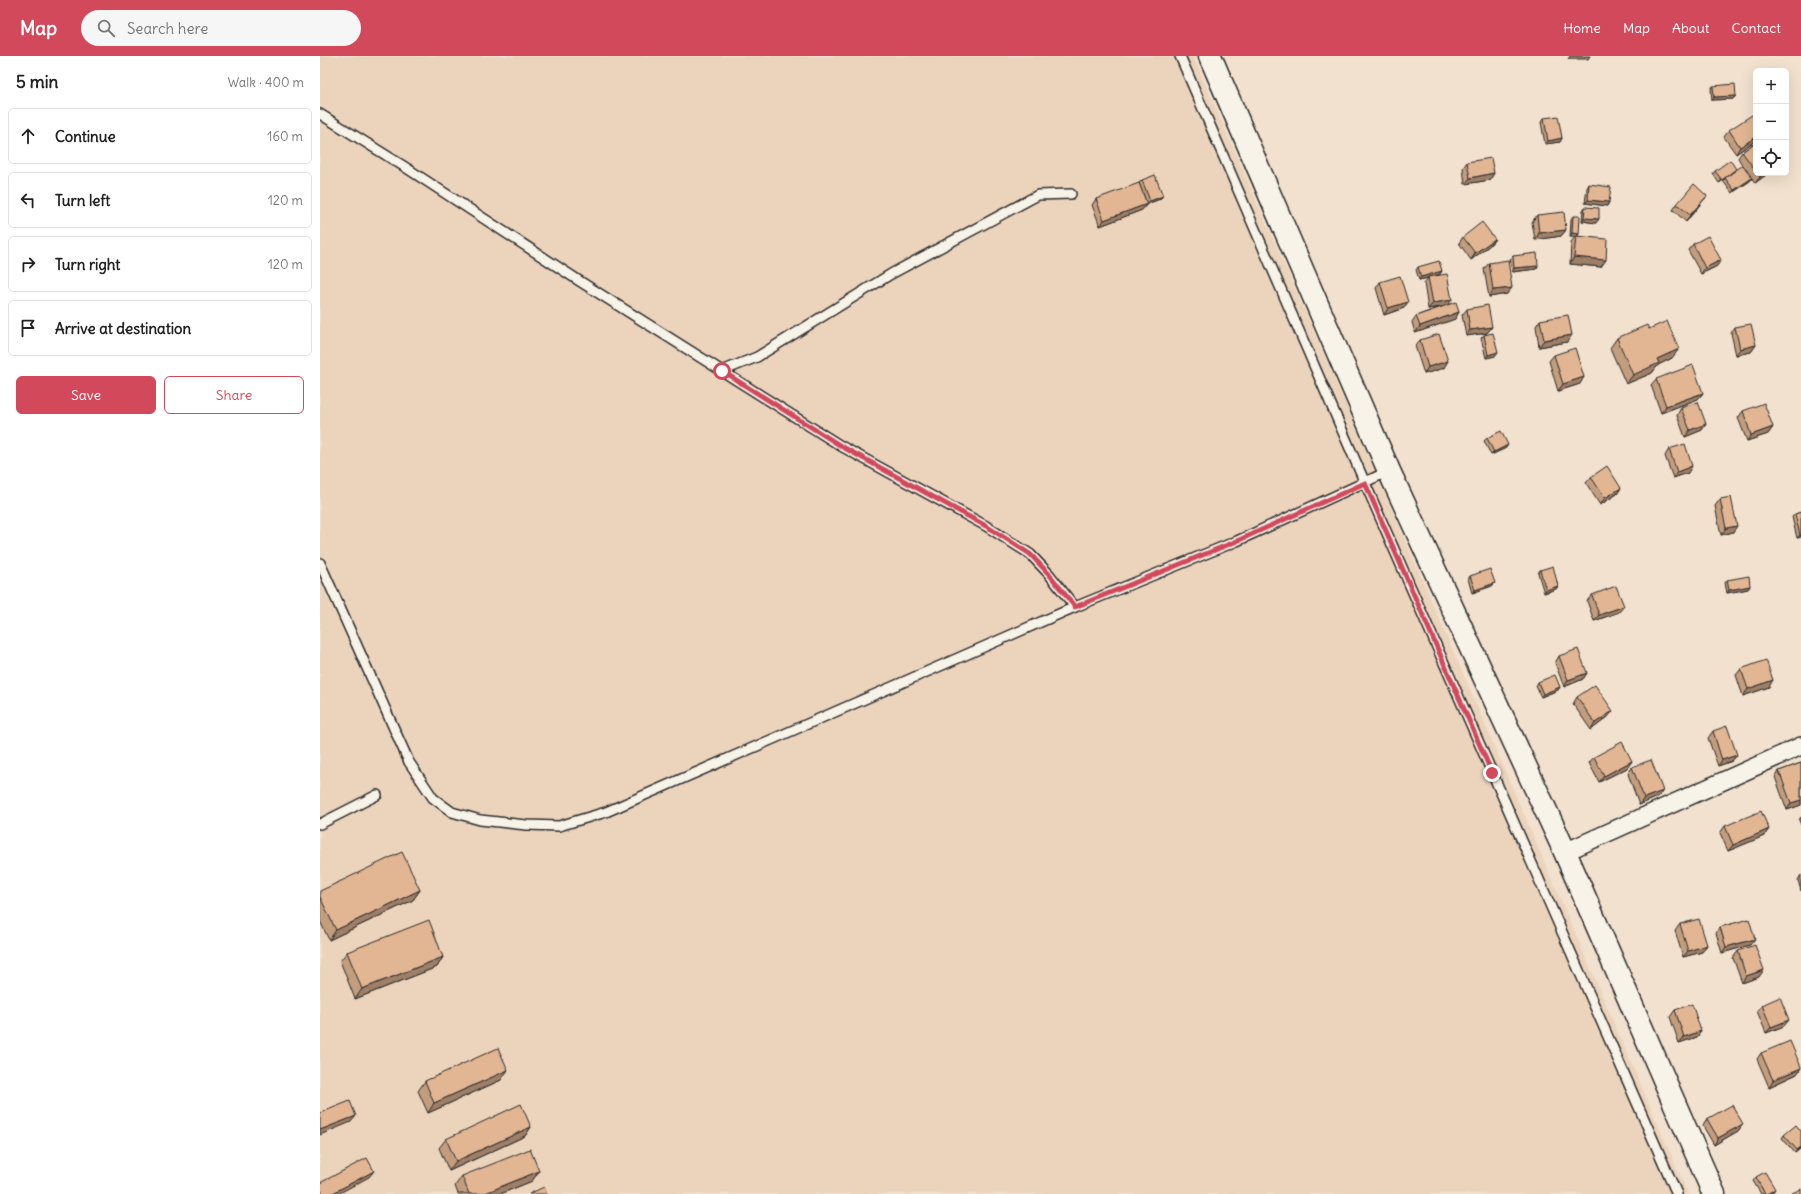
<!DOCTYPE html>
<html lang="en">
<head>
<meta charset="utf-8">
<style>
  body { margin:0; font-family:Delius,sans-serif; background:#f6f6f6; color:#222 }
  .controls { position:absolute; right:12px; top:12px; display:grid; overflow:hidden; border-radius:6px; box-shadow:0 4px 16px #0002 }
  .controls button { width:36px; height:36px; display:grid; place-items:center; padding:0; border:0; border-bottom:1px solid #e0e0e0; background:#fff; color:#222; font:20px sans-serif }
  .stop { position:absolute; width:12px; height:12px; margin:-9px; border:3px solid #d1495b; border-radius:50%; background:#fff }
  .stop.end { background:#d1495b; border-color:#fff; box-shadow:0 1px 4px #0008 }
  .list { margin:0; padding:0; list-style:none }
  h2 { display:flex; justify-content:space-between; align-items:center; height:52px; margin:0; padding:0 16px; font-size:17px }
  h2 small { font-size:13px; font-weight:400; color:#767676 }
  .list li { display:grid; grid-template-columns:26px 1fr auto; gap:12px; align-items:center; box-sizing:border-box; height:56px; margin:0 8px 8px; padding:0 8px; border:1px solid #e0e0e0; border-radius:6px }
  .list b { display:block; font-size:15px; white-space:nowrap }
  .list em { font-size:13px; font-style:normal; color:#767676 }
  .actions { display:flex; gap:8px; padding:12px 16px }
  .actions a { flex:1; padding:9px 0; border:1px solid #d1495b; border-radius:6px; text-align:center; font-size:14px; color:#d1495b }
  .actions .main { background:#d1495b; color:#fff }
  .icon { flex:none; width:22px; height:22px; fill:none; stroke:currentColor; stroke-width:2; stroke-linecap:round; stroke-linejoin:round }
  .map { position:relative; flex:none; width:1481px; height:1138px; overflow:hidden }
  header { display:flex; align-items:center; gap:24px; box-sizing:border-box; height:56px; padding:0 20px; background:#d1495b; color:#fff }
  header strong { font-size:19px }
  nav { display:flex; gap:22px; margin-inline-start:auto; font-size:14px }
  .search { width:280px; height:36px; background:#f6f6f6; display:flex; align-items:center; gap:10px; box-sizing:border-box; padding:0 14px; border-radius:22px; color:#767676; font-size:15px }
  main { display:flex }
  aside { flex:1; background:#fff }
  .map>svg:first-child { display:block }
</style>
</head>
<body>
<header>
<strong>Map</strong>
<div class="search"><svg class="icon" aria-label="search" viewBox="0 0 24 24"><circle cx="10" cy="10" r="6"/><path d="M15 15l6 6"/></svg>Search here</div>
<nav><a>Home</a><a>Map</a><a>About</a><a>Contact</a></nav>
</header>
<main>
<aside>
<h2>5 min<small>Walk · 400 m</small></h2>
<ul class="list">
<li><svg class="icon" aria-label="ahead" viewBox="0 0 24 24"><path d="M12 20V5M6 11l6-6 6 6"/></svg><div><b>Continue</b></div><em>160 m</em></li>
<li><svg class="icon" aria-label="left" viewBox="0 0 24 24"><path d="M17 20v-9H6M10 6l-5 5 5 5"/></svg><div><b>Turn left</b></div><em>120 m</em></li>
<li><svg class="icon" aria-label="right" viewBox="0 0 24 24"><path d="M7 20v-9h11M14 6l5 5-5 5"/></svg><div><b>Turn right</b></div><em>120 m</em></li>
<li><svg class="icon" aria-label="arrive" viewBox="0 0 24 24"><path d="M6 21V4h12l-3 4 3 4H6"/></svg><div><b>Arrive at destination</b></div></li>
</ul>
<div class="actions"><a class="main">Save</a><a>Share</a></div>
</aside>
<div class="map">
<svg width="1481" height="1138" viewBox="0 0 1481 1138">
  <rect width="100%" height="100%" fill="#f1e1ce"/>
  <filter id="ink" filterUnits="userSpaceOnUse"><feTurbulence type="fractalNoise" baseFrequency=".025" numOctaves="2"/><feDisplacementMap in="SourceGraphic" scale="8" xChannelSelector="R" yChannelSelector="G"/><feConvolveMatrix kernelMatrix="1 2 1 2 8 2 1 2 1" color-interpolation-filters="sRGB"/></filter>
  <g filter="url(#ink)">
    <polygon fill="#ecd4bc" points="0,0 873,0 1076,463 1368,1138 0,1138"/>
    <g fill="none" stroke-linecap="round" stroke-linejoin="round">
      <defs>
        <g id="service">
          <polyline points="860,0 1045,427 1357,1138"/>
          <polyline points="0,58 85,111 261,226 521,390 666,470 710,498 729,518 755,551"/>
          <polyline points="402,315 437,301 571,218 718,139 751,138"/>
          <polyline points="0,507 89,706 113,742 132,756 160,764 206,769 239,770 286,756 755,551 917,485 1069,415"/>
          <polyline points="0,768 57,739"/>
        </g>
        <polyline id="minor" points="1245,796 1481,690"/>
        <polyline id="tertiary" points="890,0 1069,415 1245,796 1394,1138"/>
      </defs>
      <use href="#service" stroke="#2b2b2b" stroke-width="12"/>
      <use href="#minor" stroke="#2b2b2b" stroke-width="20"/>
      <use href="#tertiary" stroke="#2b2b2b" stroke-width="25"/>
      <use href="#service" stroke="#f7f3e8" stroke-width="9"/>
      <use href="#minor" stroke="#f7f3e8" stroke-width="17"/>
      <use href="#tertiary" stroke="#f7f3e8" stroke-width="22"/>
    </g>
    <g fill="#c29d7e" stroke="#2b2b2b">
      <polygon points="1393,30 1413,43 1392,44 1391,33"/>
      <polygon points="1224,62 1242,82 1240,86 1225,88 1221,66"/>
      <polygon points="1409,74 1436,84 1416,98 1404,81"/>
      <polygon points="1436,86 1436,117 1448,117 1446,119 1435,127 1432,122 1430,125 1412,137 1403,125 1405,123 1399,127 1393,118 1395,115 1416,113 1414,116 1423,110 1418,102 1422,96"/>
      <polygon points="1147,106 1174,117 1170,124 1145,128 1143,112"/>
      <polygon points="822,124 840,143 827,148 819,127"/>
      <polygon points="1269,128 1289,146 1287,150 1265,147 1267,132"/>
      <polygon points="776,143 827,148 822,154 780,170 772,149"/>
      <polygon points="1382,146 1366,166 1353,154 1357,148"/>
      <polygon points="1265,151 1276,167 1262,165 1263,154"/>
      <polygon points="1217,159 1246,174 1241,180 1215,184 1212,166"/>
      <polygon points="1253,160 1258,180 1281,211 1250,208 1251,186 1255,181 1250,181 1251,163"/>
      <polygon points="1143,181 1175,183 1170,189 1151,204 1139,187"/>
      <polygon points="1373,188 1397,210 1381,218 1368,194"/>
      <polygon points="1193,200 1218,210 1216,213 1192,216 1190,203"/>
      <polygon points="1169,207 1187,238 1169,241 1164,213"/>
      <polygon points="1098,211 1122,215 1120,218 1114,220 1132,244 1128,248 1139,256 1135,263 1095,277 1092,266 1096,260 1120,251 1108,253 1104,227 1108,222 1099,224 1096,214"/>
      <polygon points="1060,226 1084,252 1064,259 1056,232"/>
      <polygon points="1147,253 1172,271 1167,277 1146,280 1142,259"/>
      <polygon points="1220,264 1247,286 1219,291 1216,270"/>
      <polygon points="1415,271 1436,289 1431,296 1416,299 1411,277"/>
      <polygon points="1329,273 1352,302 1338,309 1332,317 1306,328 1290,292 1297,282"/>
      <polygon points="1164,279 1175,300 1166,302 1161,282"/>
      <polygon points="1100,284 1124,312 1104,318 1095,290"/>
      <polygon points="1234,299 1260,328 1238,335 1229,305"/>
      <polygon points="1336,323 1383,337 1378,343 1341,357 1331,329"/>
      <polygon points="1361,352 1386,368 1382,374 1365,381 1357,359"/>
      <polygon points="1423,355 1453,371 1448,378 1427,385 1418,362"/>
      <polygon points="1167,382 1186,392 1171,399 1164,385"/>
      <polygon points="1349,393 1368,417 1353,422 1345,400"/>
      <polygon points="1271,421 1301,432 1297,438 1280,449 1266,427"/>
      <polygon points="1400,443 1413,476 1401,479 1395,450"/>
      <polygon points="1481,456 1481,481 1477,482 1472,461 1475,458"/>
      <polygon points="1220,514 1238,530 1236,533 1224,537 1218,517"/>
      <polygon points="1150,520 1175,527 1172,530 1152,537 1148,523"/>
      <polygon points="1407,524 1430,530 1428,533 1407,537 1405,527"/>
      <polygon points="1272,539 1299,556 1274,565 1267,545"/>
      <polygon points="1239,600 1267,617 1263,623 1244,631 1235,607"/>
      <polygon points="1421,613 1449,631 1423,640 1416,619"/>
      <polygon points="1218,626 1240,631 1238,634 1221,641 1216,630"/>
      <polygon points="1257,641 1288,661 1271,674 1253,648"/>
      <polygon points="1393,675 1417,699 1412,705 1398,710 1388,682"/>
      <polygon points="1274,701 1312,705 1307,712 1279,726 1269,707"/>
      <polygon points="1481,707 1481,749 1467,754 1455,721 1459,715"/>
      <polygon points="1312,711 1343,735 1338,741 1319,749 1308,718"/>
      <polygon points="1481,761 1481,769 1479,764"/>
      <polygon points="1405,770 1449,773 1444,780 1408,795 1400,777"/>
      <polygon points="1481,819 1481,835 1478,824"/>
      <polygon points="100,834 93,844 9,884 0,865 0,841"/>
      <polygon points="1360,868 1387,889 1382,896 1363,901 1355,875"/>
      <polygon points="1400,871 1430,889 1402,897 1396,877"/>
      <polygon points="1418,895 1439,921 1422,927 1413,902"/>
      <polygon points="27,896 123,901 117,911 35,943 20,905"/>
      <polygon points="1442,949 1464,970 1446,977 1437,955"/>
      <polygon points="1355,954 1381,975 1377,981 1359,987 1350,961"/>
      <polygon points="1441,997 1477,1018 1449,1031 1437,1003"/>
      <polygon points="181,1024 108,1057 98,1035 105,1025"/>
      <polygon points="1387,1063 1423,1068 1418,1075 1394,1089 1383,1070"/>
      <polygon points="211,1071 205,1080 129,1115 119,1092 126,1083"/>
      <polygon points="1464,1079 1481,1092 1475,1097 1462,1082"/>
      <polygon points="219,1115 212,1125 180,1138 138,1138 135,1130 142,1120"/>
      <polygon points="1436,1121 1453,1136 1450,1138 1441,1138 1433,1125"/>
    </g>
    <g fill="#9e7f67" stroke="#2b2b2b">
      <polygon points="1250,0 1270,0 1268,3 1248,3"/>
      <polygon points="1416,40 1413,43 1392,44 1394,41"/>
      <polygon points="1436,81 1436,84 1416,98 1420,91"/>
      <polygon points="1242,82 1240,86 1225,88 1228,85"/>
      <polygon points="1416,113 1414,116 1399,127 1402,124"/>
      <polygon points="1174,117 1170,124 1145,128 1150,122"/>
      <polygon points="1445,117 1448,117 1446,119 1435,127 1440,121"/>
      <polygon points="1432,122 1430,125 1412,137 1414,134"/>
      <polygon points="843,140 840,143 827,148 830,145"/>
      <polygon points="1387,140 1382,146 1366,166 1370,159"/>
      <polygon points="1268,144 1289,146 1287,150 1265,147"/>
      <polygon points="827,148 822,154 780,170 784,164"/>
      <polygon points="1264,162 1279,163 1276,167 1262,165"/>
      <polygon points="1246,174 1241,180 1215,184 1219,177"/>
      <polygon points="1252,177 1259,178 1257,181 1256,180 1255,181 1250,181"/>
      <polygon points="1175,183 1170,189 1151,204 1155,197"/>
      <polygon points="1254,201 1286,204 1281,211 1250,208"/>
      <polygon points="1401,204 1397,210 1381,218 1385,212"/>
      <polygon points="1218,210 1216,213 1192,216 1194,212"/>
      <polygon points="1122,215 1120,218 1109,222 1108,221 1108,222 1099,224 1101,221"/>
      <polygon points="1192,232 1187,238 1169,241 1173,234"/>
      <polygon points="1132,244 1127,250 1108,253 1113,247"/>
      <polygon points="1088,246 1084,252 1064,259 1068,252"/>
      <polygon points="1139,256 1135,263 1095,277 1100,270"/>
      <polygon points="1172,271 1167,277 1146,280 1150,274"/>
      <polygon points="1252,279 1247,286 1219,291 1224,284"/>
      <polygon points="1436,289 1431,296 1416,299 1420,293"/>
      <polygon points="1359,293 1352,302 1338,309 1332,317 1306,328 1313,319 1337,303"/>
      <polygon points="1178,296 1175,300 1166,302 1168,299"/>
      <polygon points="1128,305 1124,312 1104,318 1108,311"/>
      <polygon points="1264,321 1260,328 1238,335 1243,328"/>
      <polygon points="1383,337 1378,343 1341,357 1346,350"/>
      <polygon points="1386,368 1382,374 1365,381 1370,374"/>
      <polygon points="1453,371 1448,378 1427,385 1431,379"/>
      <polygon points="1188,389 1186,392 1171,399 1174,396"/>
      <polygon points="1372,410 1368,417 1353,422 1357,416"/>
      <polygon points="1301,432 1297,438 1280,449 1285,442"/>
      <polygon points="1417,470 1413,476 1401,479 1406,472"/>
      <polygon points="1480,479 1481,479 1481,481 1477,482"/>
      <polygon points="1175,527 1172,530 1152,537 1155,534"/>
      <polygon points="1238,530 1236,533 1224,537 1226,534"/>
      <polygon points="1430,530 1428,533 1407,537 1409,534"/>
      <polygon points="1304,550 1299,556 1274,565 1279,559"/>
      <polygon points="1267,617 1263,623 1244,631 1248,624"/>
      <polygon points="1453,624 1449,631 1423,640 1428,633"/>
      <polygon points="1240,631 1238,634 1221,641 1223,638"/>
      <polygon points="1293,655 1288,661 1271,674 1275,667"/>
      <polygon points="1417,699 1412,705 1398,710 1402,704"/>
      <polygon points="1312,705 1307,712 1279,726 1284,720"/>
      <polygon points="1343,735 1338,741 1319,749 1324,742"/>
      <polygon points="1481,744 1481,749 1467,754 1471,747"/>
      <polygon points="1449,773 1444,780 1408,795 1413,789"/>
      <polygon points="100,834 93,844 9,884 16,874"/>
      <polygon points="1435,883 1430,889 1402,897 1406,891"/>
      <polygon points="1387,889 1382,896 1363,901 1368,895"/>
      <polygon points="123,901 117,911 35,943 42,933"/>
      <polygon points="1444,914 1439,921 1422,927 1426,920"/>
      <polygon points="1469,964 1464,970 1446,977 1451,971"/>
      <polygon points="1381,975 1377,981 1359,987 1364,981"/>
      <polygon points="1481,1012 1477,1018 1449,1031 1453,1024"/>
      <polygon points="188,1014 181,1024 108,1057 114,1047"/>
      <polygon points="36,1060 31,1066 0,1079 0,1074"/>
      <polygon points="1423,1068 1418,1075 1394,1089 1398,1082"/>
      <polygon points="211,1071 205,1080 129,1115 136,1105"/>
      <polygon points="1481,1091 1481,1092 1475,1097 1477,1094"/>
      <polygon points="54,1115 49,1121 18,1138 11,1138"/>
      <polygon points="219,1115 212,1125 180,1138 163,1138"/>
      <polygon points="1455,1133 1453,1136 1450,1138 1447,1138"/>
    </g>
    <g fill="#e2b693" stroke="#2b2b2b">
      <polygon points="1415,28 1416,40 1394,41 1393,30"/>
      <polygon points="1435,57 1436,59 1436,81 1420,91 1409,74"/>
      <polygon points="1238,60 1242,82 1228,85 1224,62"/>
      <polygon points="1436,86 1436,115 1422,96"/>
      <polygon points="1171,102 1174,117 1150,122 1147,106"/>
      <polygon points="1410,104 1416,113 1402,124 1395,115"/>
      <polygon points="1423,109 1432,122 1414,134 1405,122"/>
      <polygon points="1437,117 1445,117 1440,121"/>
      <polygon points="835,119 843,140 830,145 822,124"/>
      <polygon points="819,127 827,148 784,164 776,143"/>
      <polygon points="1269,128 1291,131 1289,146 1268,144"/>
      <polygon points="1374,128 1387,140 1370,159 1357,148"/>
      <polygon points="1265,151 1279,152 1279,163 1264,162"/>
      <polygon points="1244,156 1246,174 1219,177 1217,159"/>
      <polygon points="1253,160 1260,160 1259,178 1252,177"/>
      <polygon points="1162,166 1175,183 1155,197 1143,181"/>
      <polygon points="1256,180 1287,183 1286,204 1254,201"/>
      <polygon points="1388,180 1401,204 1385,212 1373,188"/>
      <polygon points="1217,197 1218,210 1194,212 1193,200"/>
      <polygon points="1188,204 1192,232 1173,234 1169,207"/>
      <polygon points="1119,205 1122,215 1101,221 1098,211"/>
      <polygon points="1127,218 1132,244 1113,247 1108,221"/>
      <polygon points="1080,220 1088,246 1068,252 1060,226"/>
      <polygon points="1136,246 1139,256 1100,270 1096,260"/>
      <polygon points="1168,249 1172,271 1150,274 1147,253"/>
      <polygon points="1248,259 1252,279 1224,284 1220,264"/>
      <polygon points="1347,265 1359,293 1337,303 1339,307 1313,319 1297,282 1327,269 1329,273"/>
      <polygon points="1431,268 1436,289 1420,293 1415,271"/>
      <polygon points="1173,277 1178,296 1168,299 1164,279"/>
      <polygon points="1119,278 1128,305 1108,311 1100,284"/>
      <polygon points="1255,292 1264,321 1243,328 1234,299"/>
      <polygon points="1373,309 1383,337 1346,350 1336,323"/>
      <polygon points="1378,346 1386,368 1370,374 1361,352"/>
      <polygon points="1444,347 1453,371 1431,379 1423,355"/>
      <polygon points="1181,375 1188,389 1174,396 1167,382"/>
      <polygon points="1365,388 1372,410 1357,416 1349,393"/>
      <polygon points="1287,410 1301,432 1285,442 1271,421"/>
      <polygon points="1411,441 1417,470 1406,472 1400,443"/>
      <polygon points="1481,456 1481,479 1480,479 1475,458"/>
      <polygon points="1233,510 1238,530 1226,534 1220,514"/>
      <polygon points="1170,513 1175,527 1155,534 1150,520"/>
      <polygon points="1429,520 1430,530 1409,534 1407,524"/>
      <polygon points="1296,530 1304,550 1279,559 1272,539"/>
      <polygon points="1258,593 1267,617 1248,624 1239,600"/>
      <polygon points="1446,604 1453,624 1428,633 1421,613"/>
      <polygon points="1235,619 1240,631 1223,638 1218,626"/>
      <polygon points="1275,629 1293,655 1275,667 1257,641"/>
      <polygon points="1407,670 1417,699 1402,704 1393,675"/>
      <polygon points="1302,686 1312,705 1284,720 1274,701"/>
      <polygon points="1331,704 1343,735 1324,742 1312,711"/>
      <polygon points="1481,707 1481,744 1471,747 1459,715"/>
      <polygon points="1441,755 1449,773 1413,789 1405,770"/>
      <polygon points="82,796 100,834 16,874 0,841 0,835"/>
      <polygon points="1379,863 1387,889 1368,895 1360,868"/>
      <polygon points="1429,863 1435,883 1406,891 1400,871"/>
      <polygon points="109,864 123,901 42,933 27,896"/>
      <polygon points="1435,889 1444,914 1426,920 1418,895"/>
      <polygon points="1460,941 1469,964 1451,971 1442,949"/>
      <polygon points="1372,948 1381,975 1364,981 1355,954"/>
      <polygon points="1470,985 1481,1011 1481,1012 1453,1024 1441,997"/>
      <polygon points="178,992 188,1014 114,1047 105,1025"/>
      <polygon points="30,1045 36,1060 0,1074 0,1057"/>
      <polygon points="201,1048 211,1071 136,1105 126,1083"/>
      <polygon points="1412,1049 1423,1068 1398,1082 1387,1063"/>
      <polygon points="1476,1069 1481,1075 1481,1091 1477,1094 1464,1079"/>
      <polygon points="210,1093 219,1115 163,1138 149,1138 142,1120"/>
      <polygon points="47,1102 54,1115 11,1138 3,1138 0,1133 0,1127"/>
      <polygon points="1445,1116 1455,1133 1447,1138 1445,1138 1436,1121"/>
      <polygon points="224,1131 227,1138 209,1138"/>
      <polygon points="1481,1133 1481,1138 1470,1138"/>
    </g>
  </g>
  <g fill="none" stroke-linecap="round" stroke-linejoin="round" filter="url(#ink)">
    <polyline stroke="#d1495b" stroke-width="5" points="402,315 521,390 666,470 710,498 729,518 755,551 917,485 1045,427 1172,717"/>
  </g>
</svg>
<div class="controls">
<button>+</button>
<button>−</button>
<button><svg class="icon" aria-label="locate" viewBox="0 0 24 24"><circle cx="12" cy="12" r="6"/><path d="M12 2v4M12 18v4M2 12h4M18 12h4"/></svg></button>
</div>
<div class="stop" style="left:402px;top:315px"></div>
<div class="stop end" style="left:1172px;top:717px"></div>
</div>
</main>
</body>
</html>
